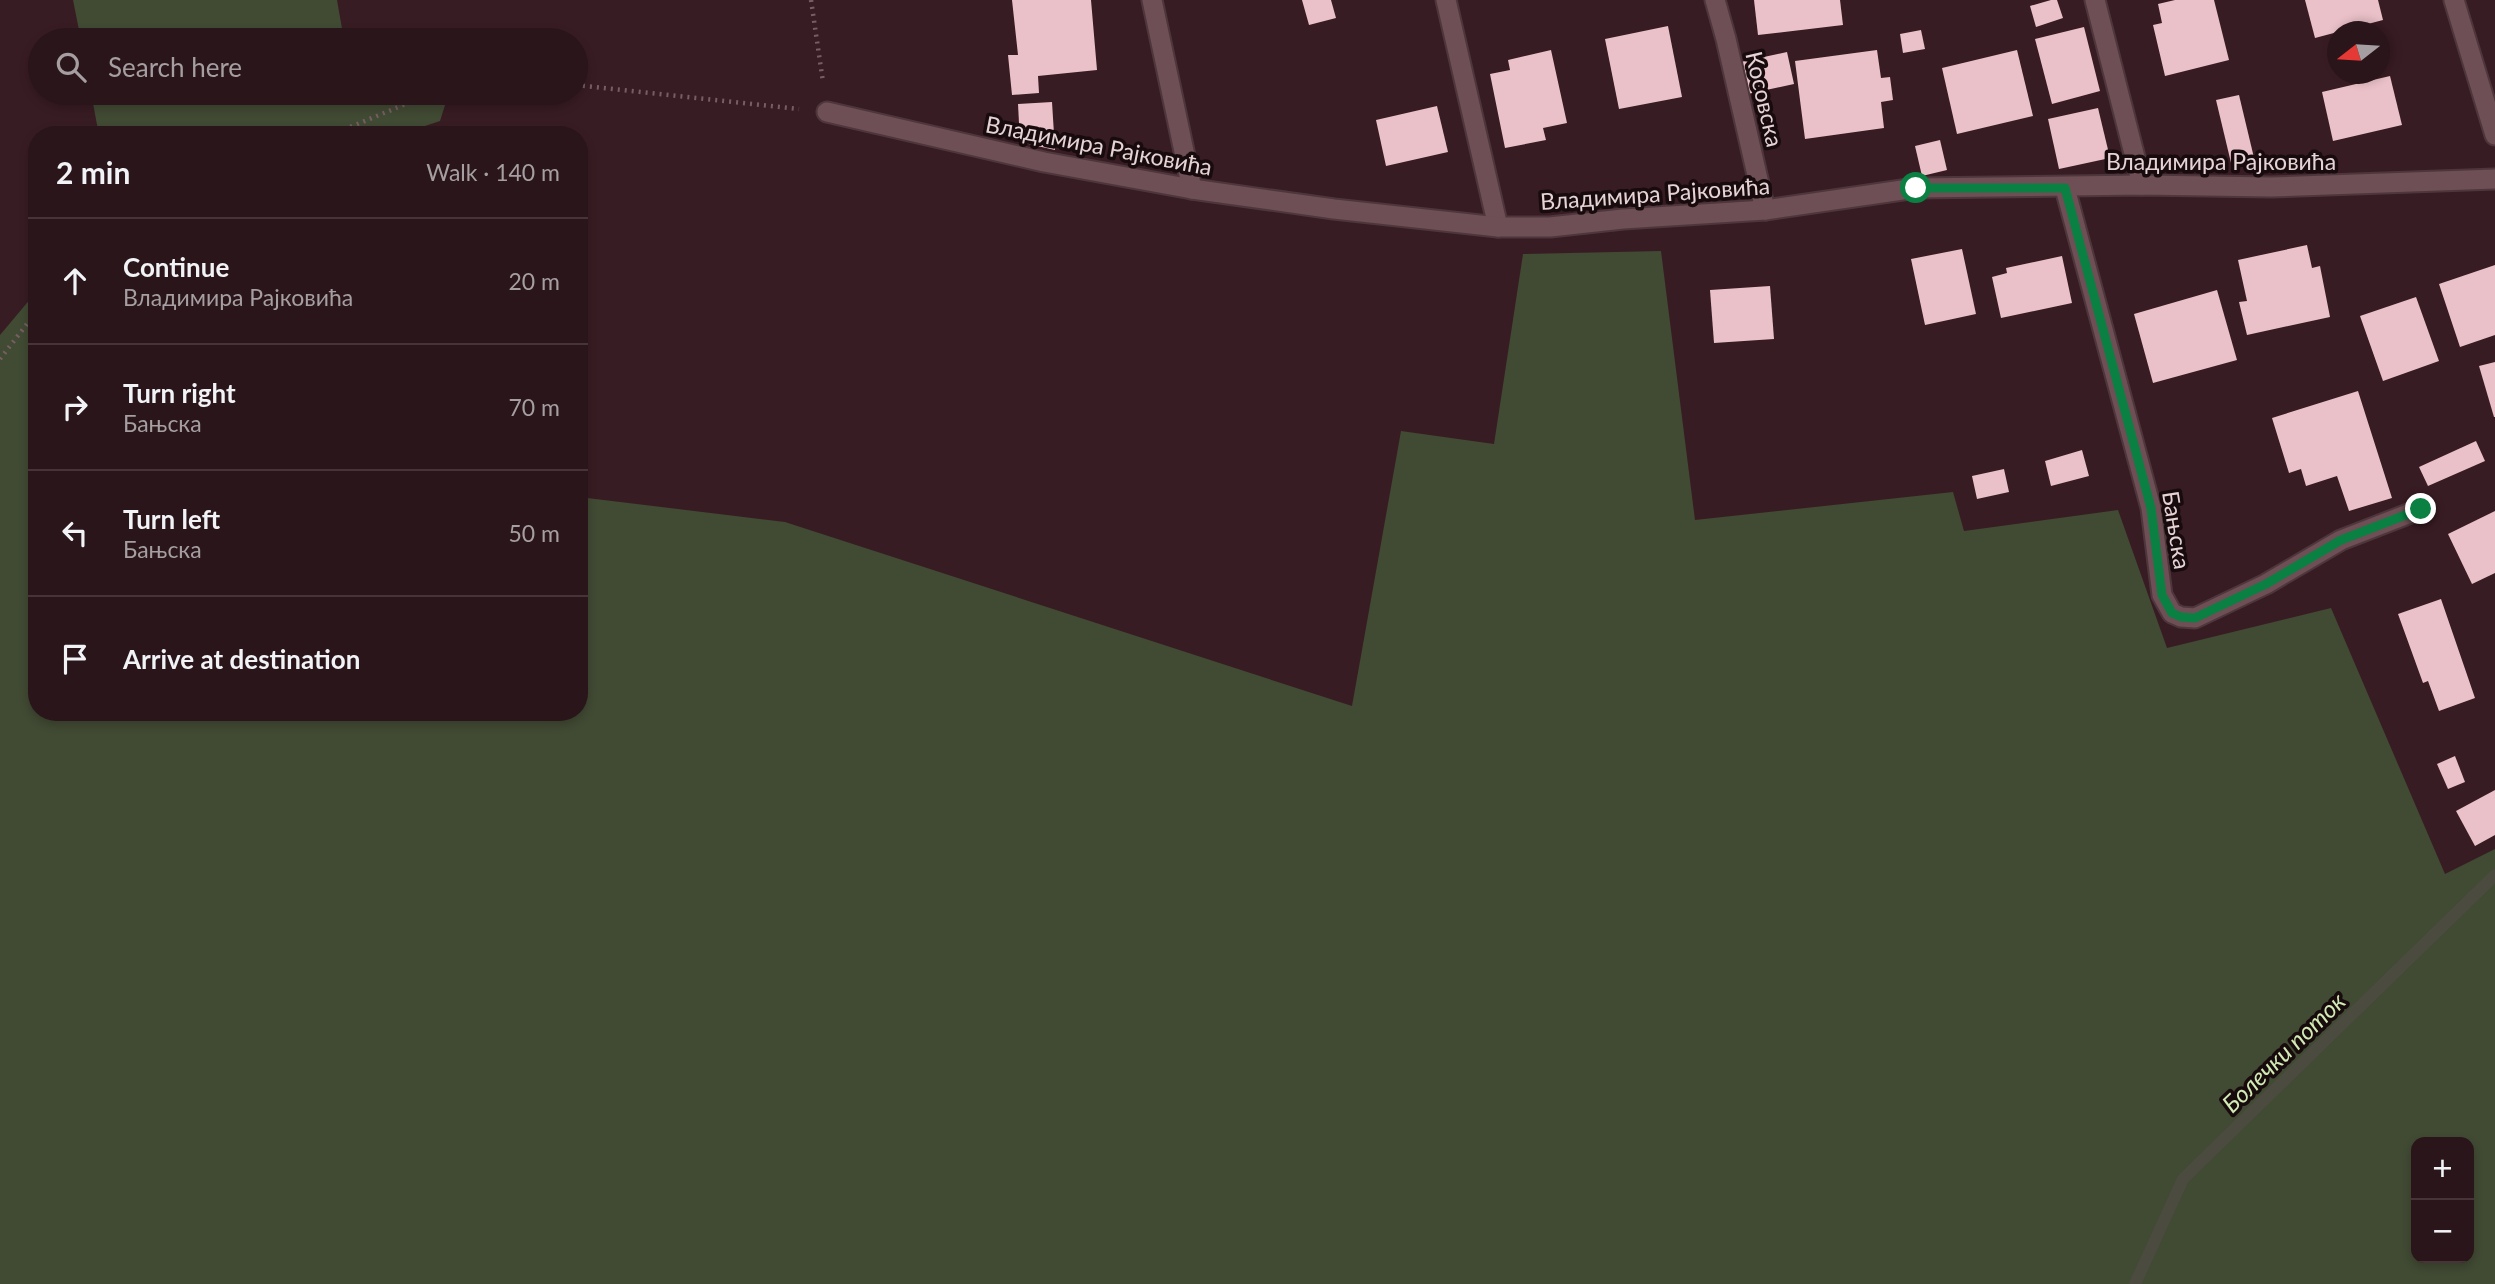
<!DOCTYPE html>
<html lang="en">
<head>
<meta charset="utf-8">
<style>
  body { margin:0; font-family:Lato,sans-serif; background:#362227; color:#f1f3f6 }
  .controls { position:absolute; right:21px; bottom:21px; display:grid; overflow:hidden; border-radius:14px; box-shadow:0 4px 10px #0003 }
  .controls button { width:63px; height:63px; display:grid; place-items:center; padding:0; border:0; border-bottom:2px solid #463439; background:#2a151a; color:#f1f3f6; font:35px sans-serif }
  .compass { position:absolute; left:2327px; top:21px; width:63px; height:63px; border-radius:50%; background:#2a151a; box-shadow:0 4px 10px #0003; rotate:253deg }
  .stop { position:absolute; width:21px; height:21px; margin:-16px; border:5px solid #0b8043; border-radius:50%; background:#fff }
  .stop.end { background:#0b8043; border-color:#fff; box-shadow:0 2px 7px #0008 }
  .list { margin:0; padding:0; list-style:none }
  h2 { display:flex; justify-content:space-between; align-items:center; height:91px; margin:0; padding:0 28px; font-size:30px }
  h2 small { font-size:23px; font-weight:400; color:#a59fa2 }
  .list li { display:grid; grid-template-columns:46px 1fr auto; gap:21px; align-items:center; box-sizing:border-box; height:126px; padding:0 28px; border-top:2px solid #463439 }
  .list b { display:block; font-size:26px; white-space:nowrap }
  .list p { margin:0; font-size:23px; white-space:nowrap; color:#a59fa2 }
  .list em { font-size:23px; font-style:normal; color:#a59fa2 }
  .icon { flex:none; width:38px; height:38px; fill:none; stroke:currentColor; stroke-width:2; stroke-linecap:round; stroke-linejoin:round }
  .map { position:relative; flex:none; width:2495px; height:1284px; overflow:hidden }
  .search { position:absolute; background:#2a151a; box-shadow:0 4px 10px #0003; left:28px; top:28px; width:560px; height:77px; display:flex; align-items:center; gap:18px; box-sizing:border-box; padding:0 24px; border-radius:38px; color:#a59fa2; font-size:26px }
  .panel { position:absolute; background:#2a151a; box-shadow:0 4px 10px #0003; left:28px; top:126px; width:560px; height:595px; border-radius:28px }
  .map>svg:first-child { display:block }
</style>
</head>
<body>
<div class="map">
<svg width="2495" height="1284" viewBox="0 0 2495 1284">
  <rect width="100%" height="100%" fill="#381c23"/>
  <g fill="#414a33" fill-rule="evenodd">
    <polygon points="73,0 337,0 344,40 81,40"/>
    <polygon points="91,93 442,93 446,102 440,121 398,135 99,135"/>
    <path d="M1661,251L1695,520L1953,492L1964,531L2118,510L2167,648L2331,608L2445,874L2495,849V1284H0V335L37,291V712H579V497L785,522L1352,706L1401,431L1494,444L1523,254ZM2416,1142H2469V1258H2416Z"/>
  </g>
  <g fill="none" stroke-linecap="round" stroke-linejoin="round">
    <polyline stroke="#4b4b40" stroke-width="12" points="2135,1284 2183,1179 2495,875"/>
  </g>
  <g fill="#eac1c8">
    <polygon points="1012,0 1091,0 1097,70 1038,76 1039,93 1012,95 1008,55 1018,55"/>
    <polygon points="1302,0 1331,0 1336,18 1309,25"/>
    <polygon points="1754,0 1840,0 1843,25 1758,35"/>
    <polygon points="2051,0 2057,0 2063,18 2036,27 2030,6"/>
    <polygon points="2175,0 2214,0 2229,60 2165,76 2153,25 2162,23 2158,4"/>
    <polygon points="2305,0 2378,0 2383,20 2315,38"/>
    <polygon points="1668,26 1682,97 1619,109 1605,39"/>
    <polygon points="2084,27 2100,91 2052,104 2035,39"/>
    <polygon points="1921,30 1925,49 1903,53 1900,34"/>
    <polygon points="1551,50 1567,123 1543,128 1546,140 1505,148 1490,74 1510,70 1508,60"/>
    <polygon points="1877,50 1881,78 1890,77 1893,100 1881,102 1884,128 1805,139 1795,61"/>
    <polygon points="2017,50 2033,116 1957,134 1942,68"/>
    <polygon points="1787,52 1794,84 1743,95 1736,63"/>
    <polygon points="2390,76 2402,125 2333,141 2322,92"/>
    <polygon points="2239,95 2255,162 2232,167 2216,100"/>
    <polygon points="1052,102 1055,150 1020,142 1018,104"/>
    <polygon points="1437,106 1448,152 1386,166 1376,120"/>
    <polygon points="2098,108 2110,158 2059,169 2048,119"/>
    <polygon points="1940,140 1947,170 1922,176 1915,146"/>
    <polygon points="2307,245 2312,268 2320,266 2330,317 2247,335 2239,302 2247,301 2238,260"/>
    <polygon points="1962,249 1976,314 1925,325 1911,259"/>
    <polygon points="2062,256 2072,303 2001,318 1992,277 2007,273 2006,268"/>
    <polygon points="2495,265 2495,335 2460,347 2439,284"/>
    <polygon points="1770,286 1774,339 1714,343 1710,290"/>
    <polygon points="2217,290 2237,360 2153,383 2134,314"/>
    <polygon points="2416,297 2439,361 2383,381 2360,316"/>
    <polygon points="2495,362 2495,417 2494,417 2479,366"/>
    <polygon points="2358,391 2392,498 2349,511 2337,476 2306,486 2301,469 2289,473 2272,418"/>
    <polygon points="2476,441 2485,461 2428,486 2419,467"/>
    <polygon points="2082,450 2089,476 2051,486 2045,461"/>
    <polygon points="2004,469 2009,492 1977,499 1972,476"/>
    <polygon points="2495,511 2495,573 2472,584 2448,534"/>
    <polygon points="2441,599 2475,698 2439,711 2428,681 2423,683 2398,614"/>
    <polygon points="2455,756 2465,782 2448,789 2437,764"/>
    <polygon points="2495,790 2495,835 2475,846 2456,811"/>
  </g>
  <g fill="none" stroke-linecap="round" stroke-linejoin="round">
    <defs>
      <g id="minor">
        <polyline points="1152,0 1192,189"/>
        <polyline points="1446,0 1498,227"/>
        <polyline points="1715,0 1726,39 1765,210"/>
        <polyline points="2095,0 2142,185"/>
        <polyline points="2454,0 2495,135"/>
        <polyline points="827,112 1044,162 1192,189 1334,209 1498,227 1550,227 1623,219 1765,210 1916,188 2142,185 2271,187 2495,179"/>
        <polyline points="2065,188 2151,508 2162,595 2172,613 2181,617 2195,618 2266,584 2341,540 2421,509"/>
      </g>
    </defs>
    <use href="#minor" stroke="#4e373c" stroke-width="23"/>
    <g stroke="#765e63" stroke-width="4.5" stroke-dasharray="2 5" stroke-linecap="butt">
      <polyline points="811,0 823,82"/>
      <polyline points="576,85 799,109"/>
      <polyline points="331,135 425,96 440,93"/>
      <polyline points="0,359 37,311"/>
    </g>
    <use href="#minor" stroke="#6e4f55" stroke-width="19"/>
  </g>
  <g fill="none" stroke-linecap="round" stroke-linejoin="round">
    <polyline stroke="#0b8043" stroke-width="9" points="1916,188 2065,188 2151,508 2162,595 2172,613 2181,617 2195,618 2266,584 2341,540 2421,509"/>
  </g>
  <g text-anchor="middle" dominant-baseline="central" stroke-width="7" stroke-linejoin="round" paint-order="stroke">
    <g font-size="23" fill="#e6d3d6" stroke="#170b0d">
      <text transform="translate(1765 99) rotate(77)">Косовска</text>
      <text transform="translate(1099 145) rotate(11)">Владимира Рајковића</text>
      <text x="2221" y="161">Владимира Рајковића</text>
      <text transform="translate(1655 193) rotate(-4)">Владимира Рајковића</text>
      <text transform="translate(2177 530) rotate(81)">Бањска</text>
    </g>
    <g font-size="24" font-style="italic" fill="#d2eab3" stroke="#170b0d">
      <text transform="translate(2283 1052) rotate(-44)">Болечки поток</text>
    </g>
  </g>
</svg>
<div class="controls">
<button>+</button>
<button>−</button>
</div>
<svg class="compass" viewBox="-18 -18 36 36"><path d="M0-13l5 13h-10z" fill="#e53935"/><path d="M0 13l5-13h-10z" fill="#a59fa2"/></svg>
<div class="stop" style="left:1916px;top:188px"></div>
<div class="stop end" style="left:2421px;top:509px"></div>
<div class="search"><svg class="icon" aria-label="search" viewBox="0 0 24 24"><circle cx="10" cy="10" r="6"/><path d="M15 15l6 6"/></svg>Search here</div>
<section class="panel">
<h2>2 min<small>Walk · 140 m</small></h2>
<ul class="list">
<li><svg class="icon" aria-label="ahead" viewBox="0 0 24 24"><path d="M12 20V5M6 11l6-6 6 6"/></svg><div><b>Continue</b><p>Владимира Рајковића</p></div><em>20 m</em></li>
<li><svg class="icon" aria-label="right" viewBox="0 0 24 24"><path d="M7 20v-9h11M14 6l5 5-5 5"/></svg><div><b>Turn right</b><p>Бањска</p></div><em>70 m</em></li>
<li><svg class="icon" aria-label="left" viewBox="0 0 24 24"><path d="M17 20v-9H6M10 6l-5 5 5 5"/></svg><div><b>Turn left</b><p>Бањска</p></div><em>50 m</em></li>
<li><svg class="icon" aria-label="arrive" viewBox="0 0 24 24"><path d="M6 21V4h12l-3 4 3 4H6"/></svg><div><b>Arrive at destination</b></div></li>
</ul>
</section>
</div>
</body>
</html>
